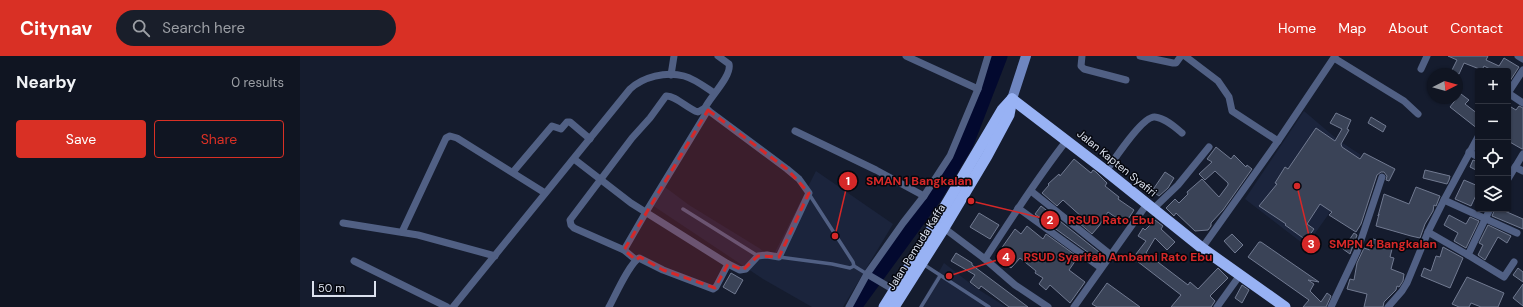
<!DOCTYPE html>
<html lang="en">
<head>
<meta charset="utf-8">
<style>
  body { margin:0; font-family:"DM Sans",sans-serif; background:#191e2a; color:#f1f3f6 }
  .controls { position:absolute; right:12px; top:12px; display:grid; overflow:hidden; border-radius:4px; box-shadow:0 1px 3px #0004 }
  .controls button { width:36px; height:36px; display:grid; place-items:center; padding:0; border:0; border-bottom:1px solid #303440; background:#101522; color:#f1f3f6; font:20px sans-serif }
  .compass { position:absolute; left:1127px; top:12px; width:36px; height:36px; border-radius:50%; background:#101522; box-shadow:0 1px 3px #0004; rotate:84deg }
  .scale { position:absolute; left:12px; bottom:10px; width:64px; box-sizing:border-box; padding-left:4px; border:2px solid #dbe1ee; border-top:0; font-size:11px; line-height:14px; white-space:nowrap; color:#dbe1ee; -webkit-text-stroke:3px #05070e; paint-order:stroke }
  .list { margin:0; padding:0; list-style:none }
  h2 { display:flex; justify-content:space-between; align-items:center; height:52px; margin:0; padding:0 16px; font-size:17px }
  h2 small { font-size:13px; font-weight:400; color:#9c9fa5 }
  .actions { display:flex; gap:8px; padding:12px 16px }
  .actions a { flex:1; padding:9px 0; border:1px solid #d93025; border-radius:4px; text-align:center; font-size:14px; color:#d93025 }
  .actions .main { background:#d93025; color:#fff }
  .icon { flex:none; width:22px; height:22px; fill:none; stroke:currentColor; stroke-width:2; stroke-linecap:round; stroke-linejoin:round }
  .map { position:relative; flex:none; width:1223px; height:251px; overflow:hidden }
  header { display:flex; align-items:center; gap:24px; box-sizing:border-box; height:56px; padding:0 20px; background:#d93025; color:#fff }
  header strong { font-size:19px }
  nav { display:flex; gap:22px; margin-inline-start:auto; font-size:14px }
  .search { width:280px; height:36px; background:#191e2a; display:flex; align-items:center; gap:10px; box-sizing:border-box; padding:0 14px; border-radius:22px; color:#9c9fa5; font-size:15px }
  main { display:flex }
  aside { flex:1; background:#101522 }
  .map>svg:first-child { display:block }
</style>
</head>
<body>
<header>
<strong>Citynav</strong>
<div class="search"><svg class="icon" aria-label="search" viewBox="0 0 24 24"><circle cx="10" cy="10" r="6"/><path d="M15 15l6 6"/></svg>Search here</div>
<nav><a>Home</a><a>Map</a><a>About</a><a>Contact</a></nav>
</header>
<main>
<aside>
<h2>Nearby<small>0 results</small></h2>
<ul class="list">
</ul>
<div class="actions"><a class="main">Save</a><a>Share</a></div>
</aside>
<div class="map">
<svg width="1223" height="251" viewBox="0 0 1223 251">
  <rect width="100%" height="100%" fill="#151c2e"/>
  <g fill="#1b243c">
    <polygon points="1004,55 1038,84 1061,99 1048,120 1038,145 1006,190 945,143"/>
    <polygon points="516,115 593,168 543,251 512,251 463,223 352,149 365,131 389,149 459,192 472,202"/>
    <polygon points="644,207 676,232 706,251 619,251"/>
  </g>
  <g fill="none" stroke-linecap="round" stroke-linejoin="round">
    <polyline stroke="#03092f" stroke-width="15" points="554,251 635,140 666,88 700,0"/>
  </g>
  <g fill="#3a4357" stroke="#717a91">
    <polygon points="1148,0 1188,0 1186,4 1199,10 1204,2 1219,11 1208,28 1208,15 1194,15 1184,10 1182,14 1164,7 1159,18 1150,18 1157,4"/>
    <polygon points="1157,35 1169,44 1165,48 1178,58 1178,73 1150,51 1157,42"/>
    <polygon points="1219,50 1223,52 1223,93 1222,93 1208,85 1208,56 1211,51 1216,54"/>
    <polygon points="1036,57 1051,64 1047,73 1049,74 1041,88 1042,91 1060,103 1064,97 1095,113 1089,125 1086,124 1087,120 1084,116 1081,116 1077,119 1061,168 1056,176 1029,159 1032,156 1020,148 1007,168 1014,173 1006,184 985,169 986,168 959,150 977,128 975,127 985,111 988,113 1016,72 1035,85 1042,73 1030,67"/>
    <polygon points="1071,61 1086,70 1083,76 1068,67"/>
    <polygon points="916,91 931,103 934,99 946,111 947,109 952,113 923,154 911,167 911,170 908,174 895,175 876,157 874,160 866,152 875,143 879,147 888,138 887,136 902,123 919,141 928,129 928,127 915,115 905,124 899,118 912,106 907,103"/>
    <polygon points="774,103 791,117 793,114 796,116 807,127 805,130 819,141 818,143 834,154 825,168 808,156 799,170 792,178 779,167 783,162 763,144 757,150 742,137 749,129 748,128 759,118 760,120"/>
    <polygon points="1173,104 1178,106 1178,115 1170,111"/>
    <polygon points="1125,114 1150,120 1149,124 1147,128 1123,122"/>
    <polygon points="865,116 874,122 868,132 859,140 852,135"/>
    <polygon points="1164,124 1178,130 1178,135 1171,150 1155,143"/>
    <polygon points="1116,131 1140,140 1136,150 1134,149 1133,155 1125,168 1120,182 1111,180 1076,170 1079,158 1078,160 1084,138 1109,148"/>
    <polygon points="741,150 804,200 800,205 735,158"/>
    <polygon points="1195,153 1200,153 1223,163 1223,173 1192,160"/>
    <polygon points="679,157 699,169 690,183 670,171"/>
    <polygon points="1149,159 1166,168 1170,161 1179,165 1166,192 1154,185 1158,177 1144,169"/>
    <polygon points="855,164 863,170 861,173 875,186 867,194 855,182 846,197 888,229 890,226 898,233 918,212 928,222 910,240 915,245 911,251 871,251 881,239 833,202 846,185 838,180 843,172 845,174"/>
    <polygon points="1188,169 1211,180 1207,187 1198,181 1185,204 1178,199 1183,189 1179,187"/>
    <polygon points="727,170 743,183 746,178 778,201 769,214 785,226 770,247 750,229 746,234 739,228 743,222 735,217 736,215 720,202 711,212 696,200 715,173 721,178"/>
    <polygon points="1054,177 1057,179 1050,198 1043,193"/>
    <polygon points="932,178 943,189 935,197 924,185"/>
    <polygon points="1073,183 1093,189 1090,201 1094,202 1091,213 1104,218 1103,225 1099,231 1097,230 1096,234 1084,246 1083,251 1064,251 1067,238 1047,233 1050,223 1054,224 1057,207 1064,192 1070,194"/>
    <polygon points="959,186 961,186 1019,226 1008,224 1014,228 1010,235 1021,246 1027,237 1031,240 1026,251 1003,251 1009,244 948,201"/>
    <polygon points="1143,191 1163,202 1150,232 1121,220 1124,212 1131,215 1136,200 1140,201"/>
    <polygon points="656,197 672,207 672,209 728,251 709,251 681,230 679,233 670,226 675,219 651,205"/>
    <polygon points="1218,212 1223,216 1223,226 1213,219"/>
    <polygon points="431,217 443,224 435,238 423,231"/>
    <polygon points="1167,221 1204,237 1198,251 1181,251 1171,247 1169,251 1159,251 1152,248"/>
    <polygon points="807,227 840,251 797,251 792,248"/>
    <polygon points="1223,228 1223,250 1213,242"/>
    <polygon points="942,229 949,234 942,247 935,242"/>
  </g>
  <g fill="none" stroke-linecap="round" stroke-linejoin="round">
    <g stroke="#516084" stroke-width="3.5">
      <polyline points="509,138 553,206 554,210 567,218"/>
      <polyline points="383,153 458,200"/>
      <polyline points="479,201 532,208 550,212 554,210"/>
      <polyline points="623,208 689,251"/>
      <polyline points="621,251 640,220"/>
    </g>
    <g stroke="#516084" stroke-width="7">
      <polyline points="606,0 678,33"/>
      <polyline points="782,0 781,10 784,13 826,24"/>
      <polyline points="840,0 873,7 876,7 881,0"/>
      <polyline points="885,0 918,25 929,41 932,55 978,85"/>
      <polyline points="1218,0 1223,3"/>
      <polyline points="1034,2 1104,45 1118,58"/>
      <polyline points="1121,13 1127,0"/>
      <polyline points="371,19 374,0"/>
      <polyline points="1208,37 1223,14"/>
      <polyline points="1208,37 1223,47"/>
      <polyline points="495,75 576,114 624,140"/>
      <polyline points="1169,96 1178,101"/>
      <path d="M274,103L331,147L428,208L440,214L446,213L458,200L467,199L479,201L509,137L499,123L487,113L405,52C410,41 432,20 429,8L418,0"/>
      <polyline points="1215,111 1223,115"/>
      <path d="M806,115C814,104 843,59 855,61C865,62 875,71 882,77"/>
      <polyline points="213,116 252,70 261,73 267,66 270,66 290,83"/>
      <polyline points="1208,123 1223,98"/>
      <polyline points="731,135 811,199"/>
      <polyline points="1144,144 1217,177"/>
      <polyline points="718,152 801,212"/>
      <polyline points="853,153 878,129 909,91"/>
      <polyline points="43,167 118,179 195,200"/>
      <polyline points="644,172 685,203 715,229 748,251"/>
      <polyline points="102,176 146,82 150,80 157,82 245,137"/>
      <polyline points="1128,176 1168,199 1190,153"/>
      <polyline points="902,192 978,85 1035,0"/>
      <polyline points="324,194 346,156 408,54"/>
      <polyline points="1168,199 1204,221 1214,206"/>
      <path d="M685,203C711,163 737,122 767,84"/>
      <path d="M336,204L324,194L274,172L271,169L270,164L332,82L350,62L366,40C375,39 388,53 398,56L405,52"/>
      <polyline points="54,205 147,251"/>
      <polyline points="567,218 594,234"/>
      <path d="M153,251L330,33C343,21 366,15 384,20C395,23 405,31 414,37"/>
      <path d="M309,251C315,240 329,208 339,202L363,214L413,233L416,231L428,208"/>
      <polyline points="549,251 567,218 603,167 624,140 650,100 678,33 688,0"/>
      <polyline points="774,251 847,148"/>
      <polyline points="917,251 940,219"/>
      <polyline points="1031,251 1057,196 1082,121"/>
      <polyline points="1088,251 1102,235 1107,227 1128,176 1144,144 1178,81"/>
    </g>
    <polyline stroke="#6f86c0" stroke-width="10" points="712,43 726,0"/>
    <g stroke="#98b2f4" stroke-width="11">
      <polyline points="712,43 806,115 902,192 985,251"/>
      <polyline points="584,251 614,203 702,54 712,43"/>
      <polyline points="594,251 644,172 687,100 709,59 712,43"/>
    </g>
  </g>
  <path fill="#d62828" fill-opacity="0.2" stroke="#d62828" stroke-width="3" stroke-dasharray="8 5" stroke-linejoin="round" d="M408,54L487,113L509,137L479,201L458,200L443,214L428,208L415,232L363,214L340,201L336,204L324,194Z"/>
  <g text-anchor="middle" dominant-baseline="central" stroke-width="3" stroke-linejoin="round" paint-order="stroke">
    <g font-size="11" fill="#dbe1ee" stroke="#05070e">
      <text transform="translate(817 107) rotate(39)">Jalan Kapten Syafiri</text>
      <text transform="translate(616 191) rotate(-58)">Jalan Pemuda Kaffa</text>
    </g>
  </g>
  <path fill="none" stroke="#d62828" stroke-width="1.5" d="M535 180L548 125M671 145L750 164M997 130L1011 188M649 220L706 201"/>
  <g fill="#d62828" stroke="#05070e" stroke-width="1.5">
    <circle cx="535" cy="180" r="4"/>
    <circle cx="671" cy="145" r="4"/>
    <circle cx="997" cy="130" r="4"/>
    <circle cx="649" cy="220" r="4"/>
    <circle cx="548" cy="125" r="10"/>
    <circle cx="750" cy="164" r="10"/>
    <circle cx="1011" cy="188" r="10"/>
    <circle cx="706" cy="201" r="10"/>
  </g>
  <g font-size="12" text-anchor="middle" font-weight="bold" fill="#fff">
    <text x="548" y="129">1</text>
    <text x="750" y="168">2</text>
    <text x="1011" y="192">3</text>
    <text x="706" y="205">4</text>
  </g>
  <g font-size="12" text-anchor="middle" font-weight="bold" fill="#d62828" stroke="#05070e" stroke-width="3" stroke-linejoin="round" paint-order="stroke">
    <text x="619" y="129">SMAN 1 Bangkalan</text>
    <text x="811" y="168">RSUD Rato Ebu</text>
    <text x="1083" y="192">SMPN 4 Bangkalan</text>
    <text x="818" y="205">RSUD Syarifah Ambami Rato Ebu</text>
  </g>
</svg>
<div class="controls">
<button>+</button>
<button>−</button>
<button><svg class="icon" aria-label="locate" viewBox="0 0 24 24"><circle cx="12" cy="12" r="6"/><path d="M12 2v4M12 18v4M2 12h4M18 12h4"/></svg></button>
<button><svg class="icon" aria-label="layers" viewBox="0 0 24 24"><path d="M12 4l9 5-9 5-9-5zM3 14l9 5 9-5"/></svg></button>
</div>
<svg class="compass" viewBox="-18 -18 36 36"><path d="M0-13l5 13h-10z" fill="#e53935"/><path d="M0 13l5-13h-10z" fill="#9c9fa5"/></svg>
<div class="scale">50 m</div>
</div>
</main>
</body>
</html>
